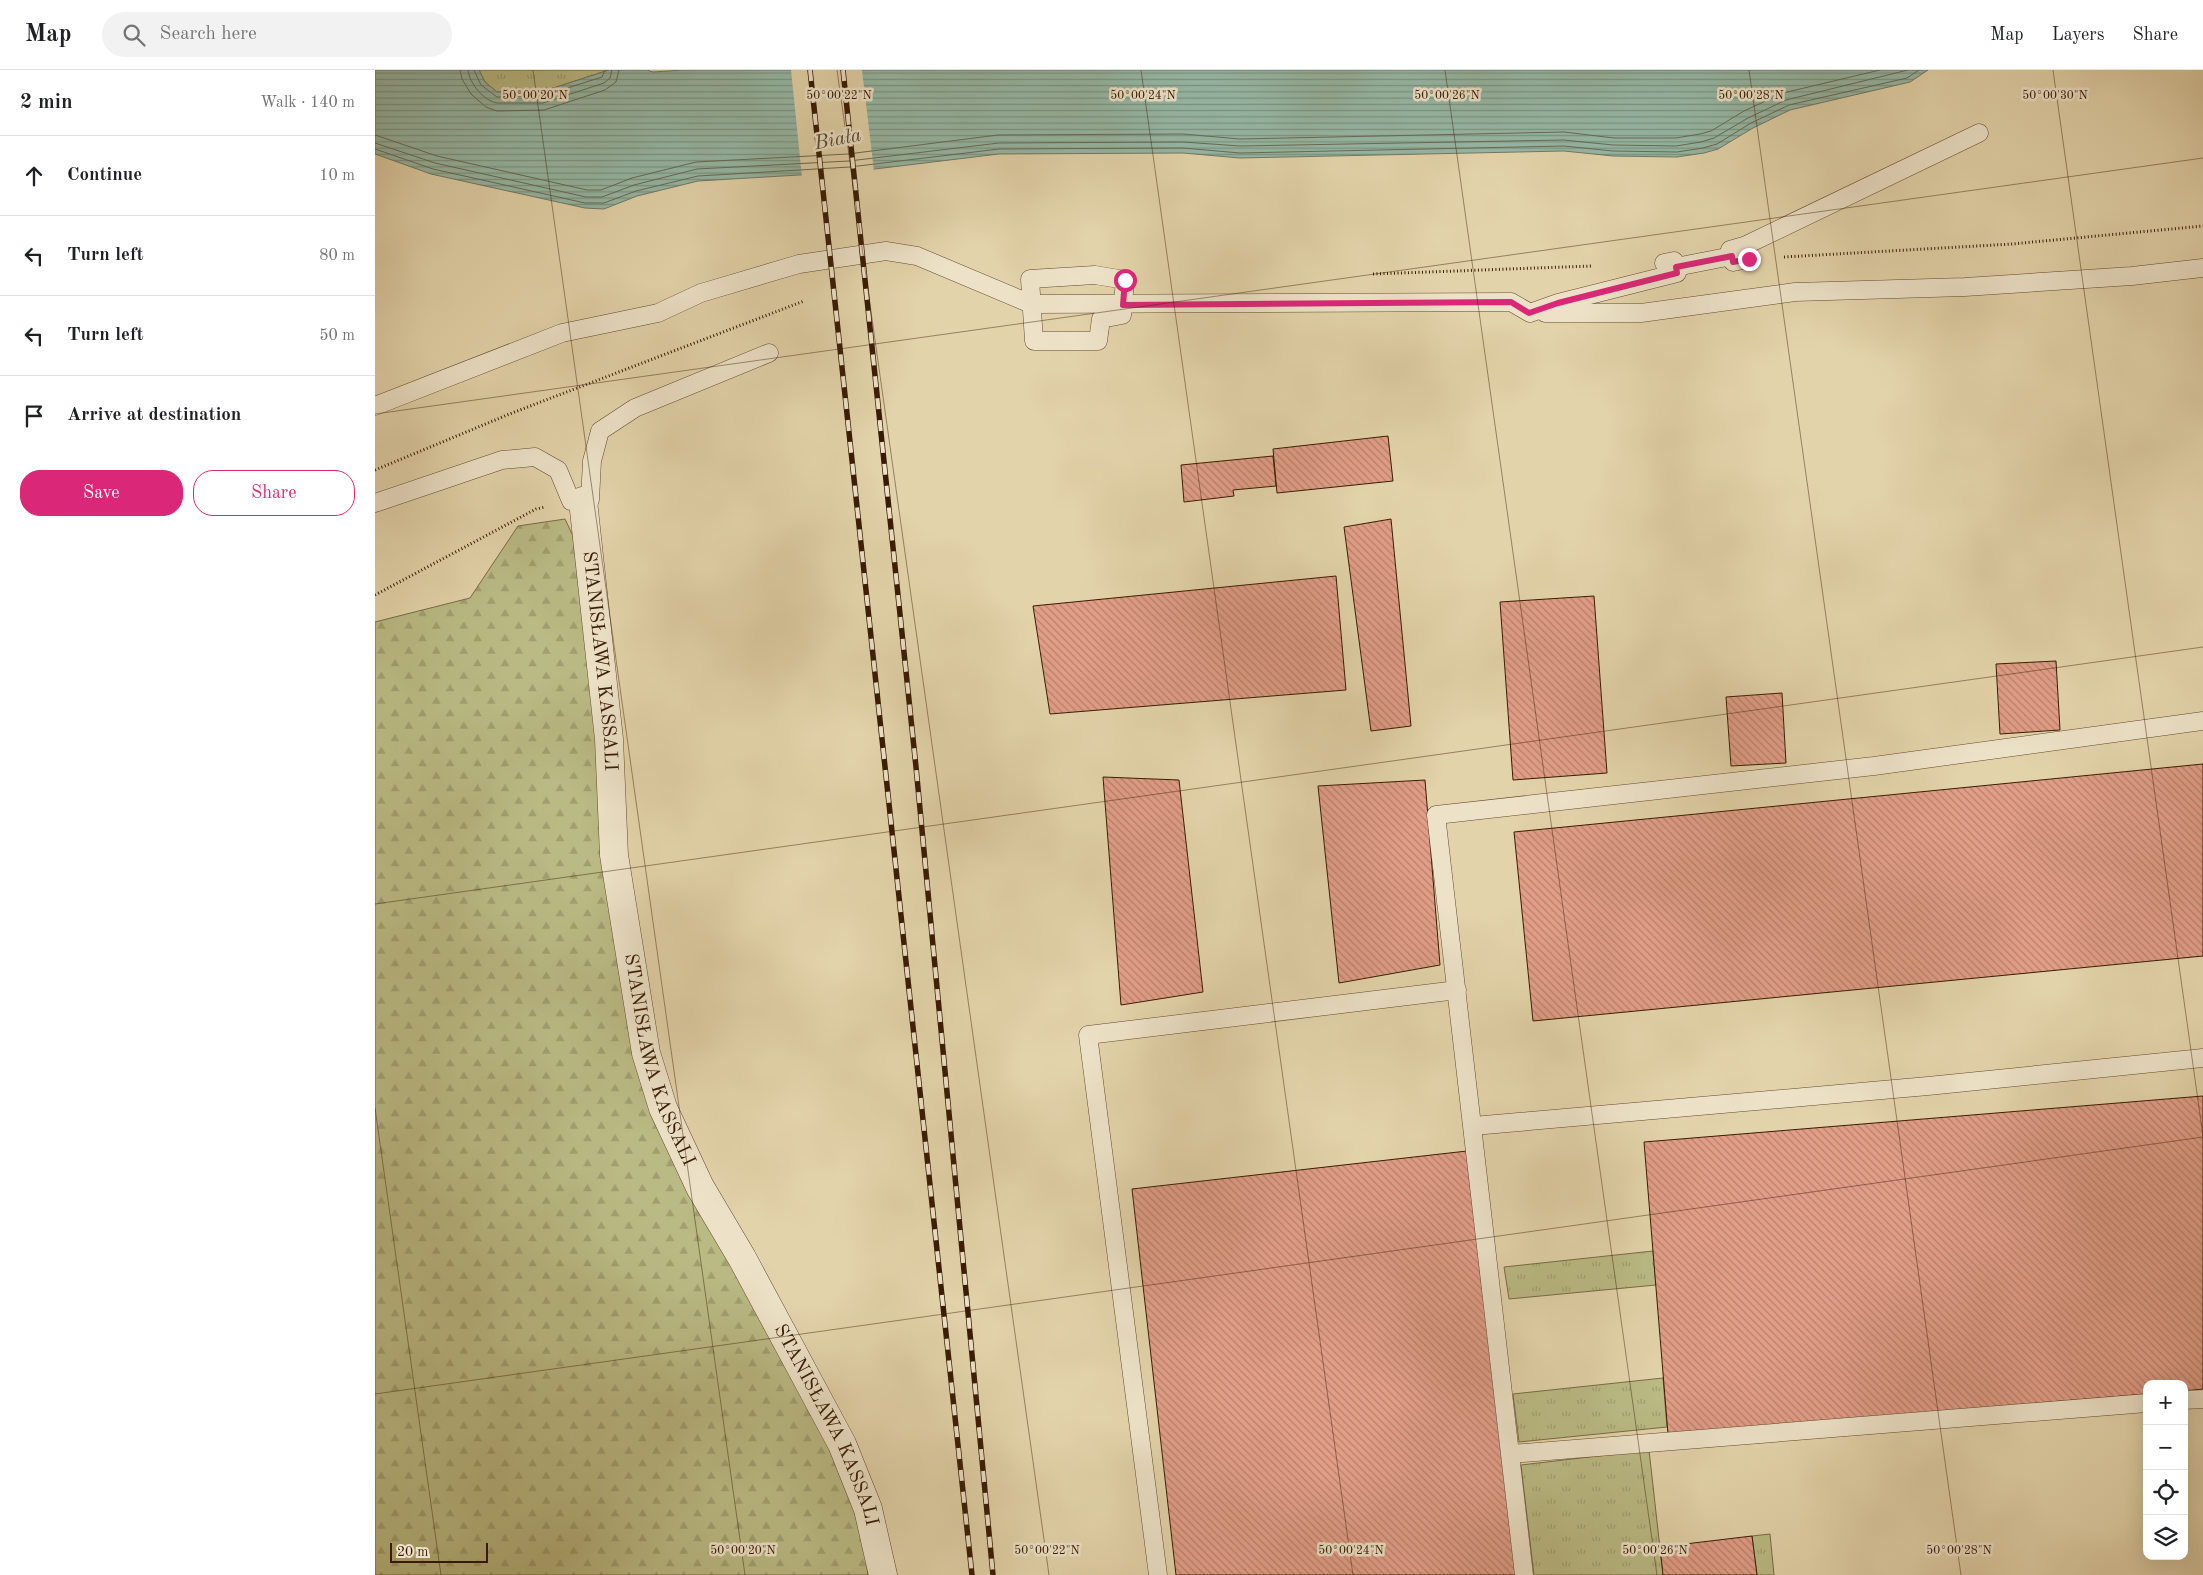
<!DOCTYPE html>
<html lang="en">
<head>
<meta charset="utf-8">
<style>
  body { margin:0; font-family:"Old Standard TT",serif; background:#f2f2f2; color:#202124 }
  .controls { position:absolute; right:15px; bottom:15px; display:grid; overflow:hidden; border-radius:10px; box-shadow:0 5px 20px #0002 }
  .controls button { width:45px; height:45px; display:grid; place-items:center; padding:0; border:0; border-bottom:1px solid #e0e0e0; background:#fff; color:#202124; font:25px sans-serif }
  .scale { position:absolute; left:15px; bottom:12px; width:98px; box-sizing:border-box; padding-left:5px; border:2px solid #391b03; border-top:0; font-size:14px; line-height:18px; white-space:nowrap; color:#391b03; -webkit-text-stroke:4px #ede2c8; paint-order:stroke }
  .stop { position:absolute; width:15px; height:15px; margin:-11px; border:4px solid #db2777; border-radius:50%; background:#fff }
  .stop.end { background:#db2777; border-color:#fff; box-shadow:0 1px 5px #0008 }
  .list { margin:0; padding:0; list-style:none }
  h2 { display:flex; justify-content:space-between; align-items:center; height:65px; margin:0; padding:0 20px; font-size:21px }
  h2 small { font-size:16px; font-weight:400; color:#757577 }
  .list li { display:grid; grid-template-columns:32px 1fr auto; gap:15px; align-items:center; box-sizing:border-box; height:80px; padding:0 20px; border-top:1px solid #e0e0e0 }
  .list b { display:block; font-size:19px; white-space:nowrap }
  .list em { font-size:16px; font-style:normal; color:#757577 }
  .actions { display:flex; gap:10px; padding:15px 20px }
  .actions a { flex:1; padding:11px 0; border:1px solid #db2777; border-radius:20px; text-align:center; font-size:18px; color:#db2777 }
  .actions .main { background:#db2777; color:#fff }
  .icon { flex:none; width:28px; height:28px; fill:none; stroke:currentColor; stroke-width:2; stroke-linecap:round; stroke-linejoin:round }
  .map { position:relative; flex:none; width:1828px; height:1505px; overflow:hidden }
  header { display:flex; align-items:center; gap:30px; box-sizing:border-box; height:70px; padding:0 25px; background:#fff; border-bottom:1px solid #e0e0e0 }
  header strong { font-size:24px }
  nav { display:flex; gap:28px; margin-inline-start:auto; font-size:18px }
  .search { width:350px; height:45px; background:#f2f2f2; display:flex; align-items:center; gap:12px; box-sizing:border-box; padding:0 18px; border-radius:28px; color:#757577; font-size:19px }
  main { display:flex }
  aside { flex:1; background:#fff }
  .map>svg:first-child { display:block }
</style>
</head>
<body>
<header>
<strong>Map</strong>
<div class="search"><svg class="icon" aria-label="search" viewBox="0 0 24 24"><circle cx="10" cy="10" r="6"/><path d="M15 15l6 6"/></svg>Search here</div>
<nav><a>Map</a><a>Layers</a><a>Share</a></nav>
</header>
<main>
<aside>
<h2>2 min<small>Walk · 140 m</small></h2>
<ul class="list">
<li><svg class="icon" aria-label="ahead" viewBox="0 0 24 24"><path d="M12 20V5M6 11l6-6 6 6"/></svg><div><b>Continue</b></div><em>10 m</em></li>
<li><svg class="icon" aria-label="left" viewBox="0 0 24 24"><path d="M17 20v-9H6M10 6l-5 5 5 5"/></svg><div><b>Turn left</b></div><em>80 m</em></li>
<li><svg class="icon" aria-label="left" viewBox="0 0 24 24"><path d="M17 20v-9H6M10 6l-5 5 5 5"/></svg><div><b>Turn left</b></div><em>50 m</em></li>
<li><svg class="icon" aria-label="arrive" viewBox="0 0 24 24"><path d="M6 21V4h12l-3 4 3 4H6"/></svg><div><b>Arrive at destination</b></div></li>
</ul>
<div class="actions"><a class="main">Save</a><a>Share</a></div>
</aside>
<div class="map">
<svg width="1828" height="1505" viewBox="0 0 1828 1505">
  <defs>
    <pattern id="grass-tufts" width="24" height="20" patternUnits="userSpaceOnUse" patternTransform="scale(1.25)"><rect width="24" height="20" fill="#baba84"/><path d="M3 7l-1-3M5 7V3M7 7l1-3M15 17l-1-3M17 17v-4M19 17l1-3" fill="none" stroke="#a19f70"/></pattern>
    <pattern id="forest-firs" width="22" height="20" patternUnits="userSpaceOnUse" patternTransform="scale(1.25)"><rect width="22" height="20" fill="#baba84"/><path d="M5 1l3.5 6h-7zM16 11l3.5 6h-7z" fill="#a19f70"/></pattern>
    <pattern id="water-rules" width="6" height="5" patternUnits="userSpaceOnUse" patternTransform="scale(1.25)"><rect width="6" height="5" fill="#96b8a6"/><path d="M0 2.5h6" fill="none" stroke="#7b9585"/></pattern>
    <pattern id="building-back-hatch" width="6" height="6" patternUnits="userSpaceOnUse" patternTransform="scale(1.25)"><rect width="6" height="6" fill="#e29e88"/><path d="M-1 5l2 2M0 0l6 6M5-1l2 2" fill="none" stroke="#b8806d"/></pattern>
  </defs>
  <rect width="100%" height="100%" fill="#e3d3aa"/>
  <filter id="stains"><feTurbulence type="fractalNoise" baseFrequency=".004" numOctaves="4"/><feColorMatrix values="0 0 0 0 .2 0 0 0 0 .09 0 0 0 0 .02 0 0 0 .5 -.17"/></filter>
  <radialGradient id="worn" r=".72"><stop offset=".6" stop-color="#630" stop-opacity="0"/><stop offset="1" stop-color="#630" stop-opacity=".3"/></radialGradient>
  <g fill="url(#grass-tufts)" stroke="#7a6a44">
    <polygon points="104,0 234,0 166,22 122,22 110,12"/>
    <polygon points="1278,1181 1281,1215 1134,1229 1129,1197"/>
    <polygon points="1288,1308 1292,1357 1144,1372 1138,1324"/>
    <polygon points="1274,1380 1288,1505 1159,1505 1146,1395"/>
    <polygon points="1395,1464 1399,1505 1382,1505 1377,1466"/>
  </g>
  <polygon fill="url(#forest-firs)" stroke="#7a6a44" points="190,449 198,466 256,968 461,1385 486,1451 493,1505 0,1505 0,552 95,528 143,456"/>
  <polygon fill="url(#water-rules)" stroke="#717965" points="0,0 104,0 110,12 122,22 166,22 234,0 272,0 278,2 308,0 1553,0 1535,12 1415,40 1378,58 1343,79 1329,83 1302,87 1238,86 1189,81 865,88 808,83 624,84 475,102 323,111 262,126 229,139 210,138 56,104 0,84"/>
  <polygon fill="#e3d3aa" points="416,0 487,0 499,101 427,107"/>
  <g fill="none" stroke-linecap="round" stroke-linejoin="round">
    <g stroke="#686a54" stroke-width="1">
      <polyline points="85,0 87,9 96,24 111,37 122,41 169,40 230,20 241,12 244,0"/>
      <path d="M93,0C94,13 109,31 122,33H168L229,13L235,8L237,0"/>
      <polyline points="99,0 106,15 122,27 167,26 227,7 230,0"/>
      <polyline points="0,65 62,86 212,120 226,120 257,108 321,92 473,84 623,65 808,64 865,69 1189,62 1239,68 1301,68 1325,64 1336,61 1369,41 1408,23 1505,0"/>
      <polyline points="0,73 60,93 211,127 227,127 259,115 322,99 474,91 624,73 808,72 865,76 1189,70 1238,75 1301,76 1326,72 1339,68 1373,48 1411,30 1533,0"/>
      <polyline points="0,79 58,99 210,133 229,133 261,121 323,106 475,97 624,79 808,78 865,83 1189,76 1238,81 1302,82 1328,78 1342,74 1376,53 1414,35 1532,8 1544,0"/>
    </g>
  </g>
  <g fill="url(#building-back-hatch)" stroke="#391b03">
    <polygon points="1013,366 1018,411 902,423 898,379"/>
    <polygon points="898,386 901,416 858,420 859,426 809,432 806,395"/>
    <polygon points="1016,449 1036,656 996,661 969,457"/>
    <polygon points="961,506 971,620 675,644 658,536"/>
    <polygon points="1219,526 1232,703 1138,710 1125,532"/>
    <polygon points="1681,591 1685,660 1625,664 1621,594"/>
    <polygon points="1407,623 1411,693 1356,696 1351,627"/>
    <polygon points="1828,694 1828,886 1158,951 1139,762"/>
    <polygon points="728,707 804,710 828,922 746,935"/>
    <polygon points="1050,710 1065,895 964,913 943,716"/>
    <polygon points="1828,1026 1828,1319 1809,1321 1809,1314 1772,1314 1772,1324 1293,1364 1269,1072"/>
    <polygon points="1092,1081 1141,1505 801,1505 757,1119"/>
    <polygon points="1377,1466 1382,1505 1288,1505 1285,1477"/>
  </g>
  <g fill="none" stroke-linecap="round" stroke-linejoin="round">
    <defs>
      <g id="service">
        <polyline points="1373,189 1358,192 1355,180 1369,176 1604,63"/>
        <polyline points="1301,197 1357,186"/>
        <polygon points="720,205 750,210 747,245 726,249 723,271 659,271 655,209"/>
        <polyline points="1170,243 1266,243 1420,222 1590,217 1757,206 1828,198"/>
        <polyline points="0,336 187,263 283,243 326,223 424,194 511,181 542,186 656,234 1136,232 1155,243 1183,233 1302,203 1299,191 1289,193"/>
        <polyline points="0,433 127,390 160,387 183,400 196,431 215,430 217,391 225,361 260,338 394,283"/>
        <polyline points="1098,1056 1553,1016 1828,988"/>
        <polyline points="1809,1330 1828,1329"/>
        <polyline points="1136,1384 1772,1333"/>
        <polyline points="783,1505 713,965 1082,920"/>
        <polyline points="1149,1505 1061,745 1499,696 1828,651"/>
      </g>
      <g id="minor">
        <path id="s1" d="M208,431L234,669L239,785L271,983L288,1038L325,1117L367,1188L467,1374L493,1439L508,1505"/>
      </g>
    </defs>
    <use href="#service" stroke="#64492d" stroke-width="19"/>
    <use href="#minor" stroke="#64492d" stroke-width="29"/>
    <g stroke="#391b03" stroke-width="3" stroke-dasharray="1 2.5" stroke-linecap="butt">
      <polyline points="1409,187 1637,174 1828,156"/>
      <polyline points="998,204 1216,196"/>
      <polyline points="0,400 137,343 429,231"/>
      <polyline points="0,525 161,439 170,437"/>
    </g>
    <use href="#service" stroke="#ede2c8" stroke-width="18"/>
    <use href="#minor" stroke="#ede2c8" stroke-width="28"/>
    <defs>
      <g id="rail">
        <polyline points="435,0 597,1505"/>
        <polyline points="468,0 541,697 618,1505"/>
      </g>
    </defs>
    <use href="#rail" stroke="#391b03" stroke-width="5.5"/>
    <use href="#rail" stroke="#ede2c8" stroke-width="4" stroke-dasharray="11" stroke-linecap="butt"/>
  </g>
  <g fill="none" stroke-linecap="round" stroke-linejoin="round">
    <polyline stroke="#db2777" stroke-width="6" points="750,210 748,235 1136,232 1154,243 1183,233 1302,203 1301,197 1357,186 1358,192 1374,189"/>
  </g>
  <path fill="none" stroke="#391b03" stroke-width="1" stroke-opacity="0.45" d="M158,0L370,1505M462,0L674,1505M766,0L978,1505M1070,0L1282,1505M1374,0L1586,1505M1678,0L1828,1066M0,344L1828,88M0,834L1828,577M0,1038L66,1505M0,1324L1828,1067"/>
  <g text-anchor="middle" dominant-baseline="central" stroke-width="5" stroke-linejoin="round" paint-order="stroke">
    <g font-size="19" fill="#391b03" stroke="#ede2c8">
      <text stroke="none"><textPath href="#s1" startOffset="161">STANISŁAWA KASSALI</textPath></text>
      <text stroke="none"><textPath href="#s1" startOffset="566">STANISŁAWA KASSALI</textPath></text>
      <text stroke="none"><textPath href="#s1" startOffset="971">STANISŁAWA KASSALI</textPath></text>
    </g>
    <g font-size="20" font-style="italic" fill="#554a34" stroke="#ede2c8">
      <text transform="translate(463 70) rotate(-11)">Biała</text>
    </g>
  </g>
  <g font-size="12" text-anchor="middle" fill="#391b03" stroke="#ede2c8" stroke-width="5" stroke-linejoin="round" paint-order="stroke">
    <text x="160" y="29">50°00'20"N</text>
    <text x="464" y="29">50°00'22"N</text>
    <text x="768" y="29">50°00'24"N</text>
    <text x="1072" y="29">50°00'26"N</text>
    <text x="1376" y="29">50°00'28"N</text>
    <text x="1680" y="29">50°00'30"N</text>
    <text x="368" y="1484">50°00'20"N</text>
    <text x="672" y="1484">50°00'22"N</text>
    <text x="976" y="1484">50°00'24"N</text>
    <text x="1280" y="1484">50°00'26"N</text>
    <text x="1584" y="1484">50°00'28"N</text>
  </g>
  <rect width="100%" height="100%" filter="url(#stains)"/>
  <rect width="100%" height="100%" fill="url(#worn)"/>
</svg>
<div class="controls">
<button>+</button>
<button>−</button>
<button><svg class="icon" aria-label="locate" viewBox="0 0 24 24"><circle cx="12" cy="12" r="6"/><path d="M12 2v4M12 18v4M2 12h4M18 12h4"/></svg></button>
<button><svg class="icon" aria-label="layers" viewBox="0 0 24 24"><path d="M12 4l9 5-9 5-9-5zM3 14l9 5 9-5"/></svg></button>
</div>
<div class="scale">20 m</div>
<div class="stop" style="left:750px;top:210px"></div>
<div class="stop end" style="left:1374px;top:189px"></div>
</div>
</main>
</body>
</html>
